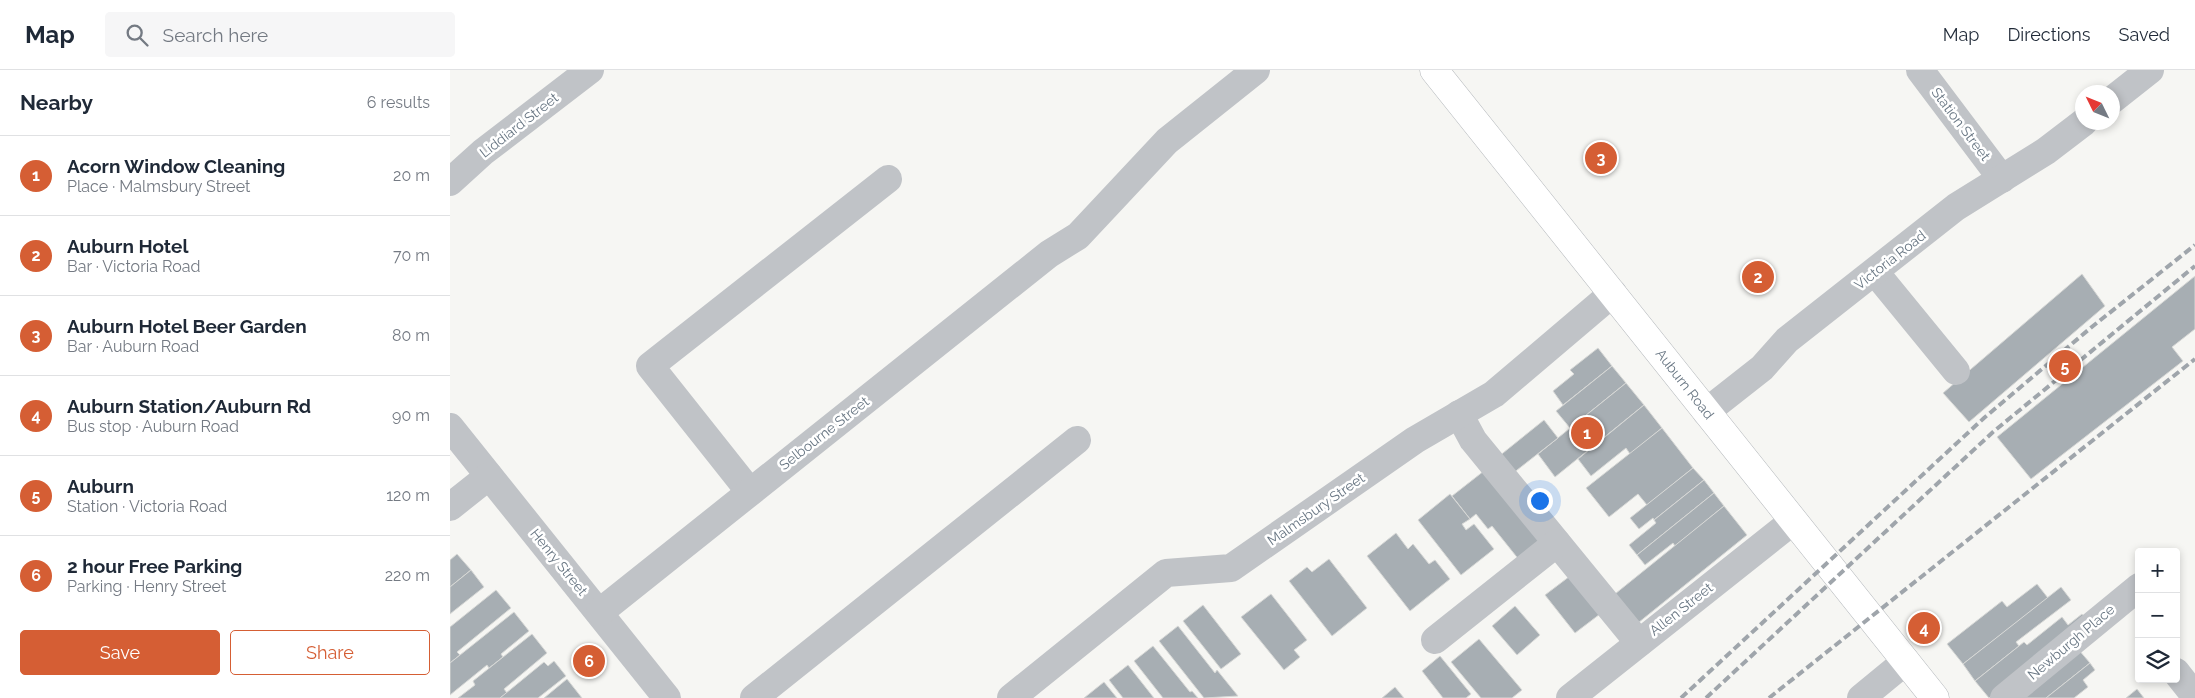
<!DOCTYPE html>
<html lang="en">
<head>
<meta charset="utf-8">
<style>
  body { margin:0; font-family:Raleway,sans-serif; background:#f6f6f7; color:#1f2937 }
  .controls { position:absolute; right:15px; bottom:15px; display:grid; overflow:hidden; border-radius:5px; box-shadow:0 2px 8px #0003 }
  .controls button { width:45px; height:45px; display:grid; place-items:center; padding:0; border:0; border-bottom:1px solid #e0e1e3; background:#fff; color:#1f2937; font:25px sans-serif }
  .compass { position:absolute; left:1625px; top:15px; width:45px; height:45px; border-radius:50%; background:#fff; box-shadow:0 2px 8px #0003; rotate:313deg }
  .you { position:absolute; left:1089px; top:430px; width:18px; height:18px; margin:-12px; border:4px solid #fff; border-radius:50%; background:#1a73e8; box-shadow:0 0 0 8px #1a73e833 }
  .badge { display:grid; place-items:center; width:32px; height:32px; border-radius:50%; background:#d55e34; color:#fff; font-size:16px; font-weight:700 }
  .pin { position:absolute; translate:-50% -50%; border:2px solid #fff; box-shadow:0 1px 5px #0006 }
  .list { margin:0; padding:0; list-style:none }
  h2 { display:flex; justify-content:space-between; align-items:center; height:65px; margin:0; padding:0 20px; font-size:21px }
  h2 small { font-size:16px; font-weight:400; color:#747a83 }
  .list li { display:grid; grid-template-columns:32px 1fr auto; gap:15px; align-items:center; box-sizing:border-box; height:80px; padding:0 20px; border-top:1px solid #e0e1e3 }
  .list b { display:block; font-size:19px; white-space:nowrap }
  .list p { margin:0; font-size:16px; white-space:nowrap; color:#747a83 }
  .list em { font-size:16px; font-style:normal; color:#747a83 }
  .actions { display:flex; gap:10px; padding:15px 20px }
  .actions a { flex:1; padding:11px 0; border:1px solid #d55e34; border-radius:5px; text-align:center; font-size:18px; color:#d55e34 }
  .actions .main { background:#d55e34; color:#fff }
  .icon { flex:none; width:28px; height:28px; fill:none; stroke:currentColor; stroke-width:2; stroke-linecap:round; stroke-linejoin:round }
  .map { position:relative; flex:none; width:1745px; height:628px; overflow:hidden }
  header { display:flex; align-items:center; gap:30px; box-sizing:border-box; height:70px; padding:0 25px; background:#fff; border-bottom:1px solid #e0e1e3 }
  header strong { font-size:24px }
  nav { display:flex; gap:28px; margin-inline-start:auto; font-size:18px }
  .search { width:350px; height:45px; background:#f6f6f7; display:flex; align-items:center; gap:12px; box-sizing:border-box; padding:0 18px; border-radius:5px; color:#747a83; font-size:19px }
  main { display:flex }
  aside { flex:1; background:#fff }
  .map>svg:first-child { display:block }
</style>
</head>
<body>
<header>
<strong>Map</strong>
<div class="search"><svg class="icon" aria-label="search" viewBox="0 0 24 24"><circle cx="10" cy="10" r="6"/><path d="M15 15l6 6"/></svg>Search here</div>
<nav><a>Map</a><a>Directions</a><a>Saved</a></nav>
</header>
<main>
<aside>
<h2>Nearby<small>6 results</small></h2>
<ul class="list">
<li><span class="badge">1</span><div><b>Acorn Window Cleaning</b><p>Place · Malmsbury Street</p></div><em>20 m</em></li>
<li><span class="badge">2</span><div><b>Auburn Hotel</b><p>Bar · Victoria Road</p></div><em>70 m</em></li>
<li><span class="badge">3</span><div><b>Auburn Hotel Beer Garden</b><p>Bar · Auburn Road</p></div><em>80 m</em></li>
<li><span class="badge">4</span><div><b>Auburn Station/Auburn Rd</b><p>Bus stop · Auburn Road</p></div><em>90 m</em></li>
<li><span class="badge">5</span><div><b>Auburn</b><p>Station · Victoria Road</p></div><em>120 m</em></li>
<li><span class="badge">6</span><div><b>2 hour Free Parking</b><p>Parking · Henry Street</p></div><em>220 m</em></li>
</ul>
<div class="actions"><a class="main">Save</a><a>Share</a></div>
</aside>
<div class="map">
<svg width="1745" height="628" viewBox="0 0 1745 628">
  <rect width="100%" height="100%" fill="#f6f6f3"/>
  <g fill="#a7aeb3" stroke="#d7d8d6">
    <polygon points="1632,204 1655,236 1519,352 1493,323"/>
    <polygon points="1745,206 1745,259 1722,277 1733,291 1581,409 1547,367"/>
    <polygon points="1148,278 1162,296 1113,335 1103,321 1124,304 1120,300"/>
    <polygon points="1162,296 1176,313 1120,358 1106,341"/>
    <polygon points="1176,313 1194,335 1105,407 1088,384"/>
    <polygon points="1194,335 1212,358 1180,384 1176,378 1141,406 1128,389"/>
    <polygon points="1094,350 1108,368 1062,404 1048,387"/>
    <polygon points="1212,358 1243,398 1197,435 1188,424 1159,447 1136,418"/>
    <polygon points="1039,397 1094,472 1070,491 1042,456 1038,459 1026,444 1020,449 1002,426"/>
    <polygon points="1243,398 1254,410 1204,450 1203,448 1189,459 1180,448"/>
    <polygon points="1254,410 1264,423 1187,485 1179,475 1206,453 1204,450"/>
    <polygon points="1264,423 1274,436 1225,476 1223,473 1195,495 1187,485"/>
    <polygon points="1000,424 1020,449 1012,454 1016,460 1024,454 1044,479 1011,505 968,450"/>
    <polygon points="1274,436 1297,465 1183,557 1160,528"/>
    <polygon points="946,463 958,479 963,474 979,494 985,490 1000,509 960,541 917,486"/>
    <polygon points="7,484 21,500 0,517 0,490"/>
    <polygon points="879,489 917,538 882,566 839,511 857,497 862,502"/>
    <polygon points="21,500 34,517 0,544 0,517"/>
    <polygon points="1124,503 1154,541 1125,563 1095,525"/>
    <polygon points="1587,514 1598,528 1513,594 1497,574 1552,531 1557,537"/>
    <polygon points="1611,517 1621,530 1566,572 1569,576 1525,611 1513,594"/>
    <polygon points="46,520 61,538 7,582 10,585 0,593 0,557"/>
    <polygon points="821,524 857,570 844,580 850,587 834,600 791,547"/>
    <polygon points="753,535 791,584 771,599 733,551"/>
    <polygon points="1065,536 1090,565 1067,585 1042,556"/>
    <polygon points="64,542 79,561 51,584 53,587 39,598 37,595 0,625 0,593"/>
    <polygon points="1632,544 1637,550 1539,628 1525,611 1574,572 1577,575 1612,547 1618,555"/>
    <polygon points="728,556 765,603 767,600 788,626 754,628 709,571"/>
    <polygon points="82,564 97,583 54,619 57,623 50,628 8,628 25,615 23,611"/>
    <polygon points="1029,569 1072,620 1062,628 1031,628 1001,592"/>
    <polygon points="703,576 740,622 742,621 748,628 713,628 684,591"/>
    <polygon points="1628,579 1640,593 1596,628 1567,628"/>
    <polygon points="990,586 1021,624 1016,628 993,628 972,601"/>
    <polygon points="104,591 116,606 88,628 50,628 94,592 98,596"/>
    <polygon points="1640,593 1645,600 1633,610 1638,617 1624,628 1596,628"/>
    <polygon points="678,595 704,628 673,628 659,610"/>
    <polygon points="117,609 132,628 94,628"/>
    <polygon points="654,612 667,628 634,628"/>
    <polygon points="945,617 954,628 932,628"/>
    <polygon points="1687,619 1694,628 1676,628"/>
  </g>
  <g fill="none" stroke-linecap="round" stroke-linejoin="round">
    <defs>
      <polyline id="major" points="984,0 1485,628"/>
    </defs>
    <use href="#major" stroke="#b3b7bb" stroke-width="29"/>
    <g stroke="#c0c3c7" stroke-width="28">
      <polyline points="1470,0 1552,109"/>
      <polyline points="1662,30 1700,0"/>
      <polyline points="0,112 33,82 140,0"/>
      <polyline points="1425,202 1506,301"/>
      <polyline points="1256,342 1312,298 1337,270 1506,137 1596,81 1634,52"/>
      <polyline points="1009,344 1023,370 1189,573"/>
      <polyline points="0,357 217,628"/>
      <polyline points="300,422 200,296 438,109"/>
      <polyline points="0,437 39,406"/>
      <polyline points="150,542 599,184 628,166 717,71 806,0"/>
      <polyline points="985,570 1107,473"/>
      <polyline points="1726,602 1745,626"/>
      <polyline points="304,628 627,370"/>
      <polyline points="561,628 716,503 781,498 965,370 1044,324 1163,223"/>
      <polyline points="1120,628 1343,451"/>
      <polyline points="1411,628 1456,591"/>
      <polyline points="1554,628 1689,517"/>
    </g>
    <use href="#major" stroke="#fff" stroke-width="28"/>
    <g stroke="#9fa5ab" stroke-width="4" stroke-dasharray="8 4" stroke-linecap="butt">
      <polyline points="1231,628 1534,348 1643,256 1745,175"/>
      <polyline points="1256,628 1543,362 1745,196"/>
      <polyline points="1319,628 1745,289"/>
    </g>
  </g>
  <g text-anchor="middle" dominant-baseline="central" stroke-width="5" stroke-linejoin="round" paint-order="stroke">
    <g font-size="14" fill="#677582" stroke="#fff">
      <text transform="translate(1511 54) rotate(53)">Station Street</text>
      <text transform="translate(69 55) rotate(-38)">Liddiard Street</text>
      <text transform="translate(1440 190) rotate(-38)">Victoria Road</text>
      <text transform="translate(1235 314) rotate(52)">Auburn Road</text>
      <text transform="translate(374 363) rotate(-38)">Selbourne Street</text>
      <text transform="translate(866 439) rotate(-35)">Malmsbury Street</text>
      <text transform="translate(109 492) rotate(51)">Henry Street</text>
      <text transform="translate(1231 539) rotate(-38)">Allen Street</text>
      <text transform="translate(1621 572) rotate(-40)">Newburgh Place</text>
    </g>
  </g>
</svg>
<div class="controls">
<button>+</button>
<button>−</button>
<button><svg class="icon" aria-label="layers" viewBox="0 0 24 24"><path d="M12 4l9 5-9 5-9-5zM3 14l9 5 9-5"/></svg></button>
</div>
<svg class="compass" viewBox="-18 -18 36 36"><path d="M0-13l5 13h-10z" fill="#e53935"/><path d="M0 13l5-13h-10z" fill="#747a83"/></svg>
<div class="you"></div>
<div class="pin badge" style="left:1137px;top:363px">1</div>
<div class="pin badge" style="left:1308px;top:207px">2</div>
<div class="pin badge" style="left:1151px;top:88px">3</div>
<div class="pin badge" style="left:1474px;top:558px">4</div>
<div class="pin badge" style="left:1615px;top:296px">5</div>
<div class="pin badge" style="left:139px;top:591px">6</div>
</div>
</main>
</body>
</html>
